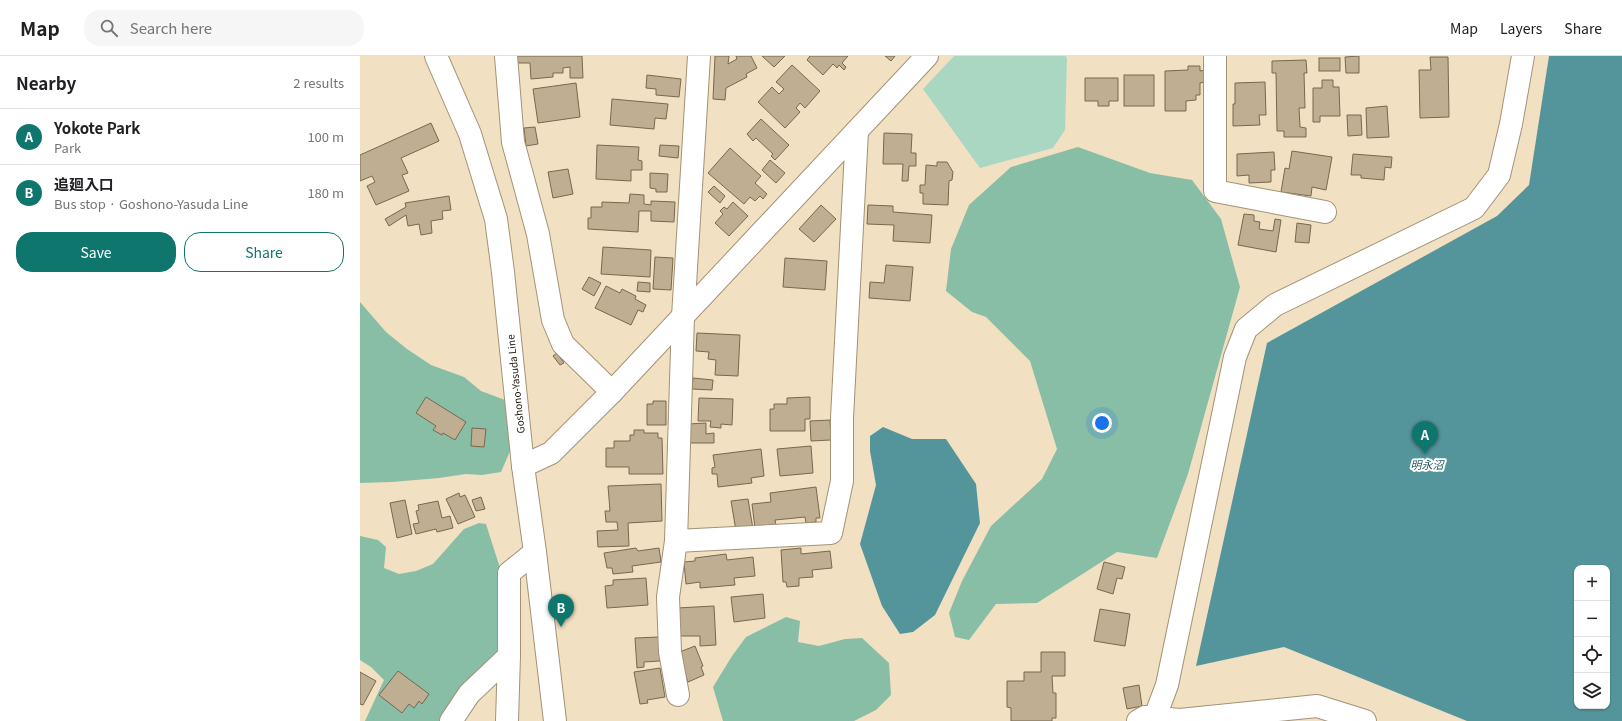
<!DOCTYPE html>
<html lang="en">
<head>
<meta charset="utf-8">
<style>
  body { margin:0; font-family:Georgia,"Noto Sans JP",serif; background:#f6f6f6; color:#202124 }
  .controls { position:absolute; right:12px; bottom:12px; display:grid; overflow:hidden; border-radius:8px; box-shadow:0 1px 3px #0004 }
  .controls button { width:36px; height:36px; display:grid; place-items:center; padding:0; border:0; border-bottom:1px solid #e0e0e0; background:#fff; color:#202124; font:20px sans-serif }
  .you { position:absolute; left:742px; top:367px; width:14px; height:14px; margin:-10px; border:3px solid #fff; border-radius:50%; background:#1a73e8; box-shadow:0 0 0 6px #1a73e833 }
  .badge { display:grid; place-items:center; width:26px; height:26px; border-radius:50%; background:#0f766e; color:#fff; font-size:13px; font-weight:700 }
  .pin { position:absolute; translate:-50% -33px; filter:drop-shadow(0 1px 2px #0008) }
  .pin::after { content:''; position:absolute; top:21px; width:14px; height:12px; background:inherit; clip-path:polygon(0 0,100% 0,50% 100%) }
  .list { margin:0; padding:0; list-style:none }
  h2 { display:flex; justify-content:space-between; align-items:center; height:52px; margin:0; padding:0 16px; font-size:17px }
  h2 small { font-size:13px; font-weight:400; color:#757577 }
  .list li { display:grid; grid-template-columns:26px 1fr auto; gap:12px; align-items:center; box-sizing:border-box; height:56px; padding:0 16px; border-top:1px solid #e0e0e0 }
  .list b { display:block; font-size:15px; white-space:nowrap }
  .list p { margin:0; font-size:13px; white-space:nowrap; color:#757577 }
  .list em { font-size:13px; font-style:normal; color:#757577 }
  .actions { display:flex; gap:8px; padding:12px 16px }
  .actions a { flex:1; padding:9px 0; border:1px solid #0f766e; border-radius:16px; text-align:center; font-size:14px; color:#0f766e }
  .actions .main { background:#0f766e; color:#fff }
  .icon { flex:none; width:22px; height:22px; fill:none; stroke:currentColor; stroke-width:2; stroke-linecap:round; stroke-linejoin:round }
  .map { position:relative; flex:none; width:1262px; height:665px; overflow:hidden }
  header { display:flex; align-items:center; gap:24px; box-sizing:border-box; height:56px; padding:0 20px; background:#fff; border-bottom:1px solid #e0e0e0 }
  header strong { font-size:19px }
  nav { display:flex; gap:22px; margin-inline-start:auto; font-size:14px }
  .search { width:280px; height:36px; background:#f6f6f6; display:flex; align-items:center; gap:10px; box-sizing:border-box; padding:0 14px; border-radius:16px; color:#757577; font-size:15px }
  main { display:flex }
  aside { flex:1; background:#fff }
  .map>svg:first-child { display:block }
</style>
</head>
<body>
<header>
<strong>Map</strong>
<div class="search"><svg class="icon" aria-label="search" viewBox="0 0 24 24"><circle cx="10" cy="10" r="6"/><path d="M15 15l6 6"/></svg>Search here</div>
<nav><a>Map</a><a>Layers</a><a>Share</a></nav>
</header>
<main>
<aside>
<h2>Nearby<small>2 results</small></h2>
<ul class="list">
<li><span class="badge">A</span><div><b>Yokote Park</b><p>Park</p></div><em>100 m</em></li>
<li><span class="badge">B</span><div><b>追廻入口</b><p>Bus stop · Goshono-Yasuda Line</p></div><em>180 m</em></li>
</ul>
<div class="actions"><a class="main">Save</a><a>Share</a></div>
</aside>
<div class="map">
<svg width="1262" height="665" viewBox="0 0 1262 665">
  <rect width="100%" height="100%" fill="#f2e0c3"/>
  <polygon fill="#a9d7c1" points="594,0 706,0 707,3 705,74 693,92 620,112 563,33"/>
  <g fill="#88bea5">
    <polygon points="718,91 790,117 832,124 861,163 880,231 828,418 797,502 757,496 677,547 636,548 609,584 595,581 589,557 602,525 631,470 682,423 697,393 670,305 626,261 612,256 586,235 591,193 609,149 651,111"/>
    <polygon points="0,246 26,276 47,293 71,309 104,321 121,335 145,344 151,393 141,416 122,419 106,418 79,422 32,426 0,427"/>
    <polygon points="119,467 126,468 140,512 140,602 81,665 5,665 24,624 11,611 0,604 0,480 18,484 26,491 24,512 39,518 56,515 73,508 104,473"/>
    <polygon points="426,561 440,565 438,586 459,590 485,583 502,582 529,607 531,639 516,654 494,665 363,665 353,631 372,600 386,581"/>
  </g>
  <g fill="#54959b" fill-rule="evenodd">
    <path d="M1189,0H1262V665H1107L924,591L836,610L907,287L1137,160L1169,129ZM1217,512H1247V650H1217Z"/>
    <polygon points="523,371 552,383 586,383 616,428 620,467 575,559 553,576 540,578 522,550 500,488 516,429 510,395 510,380"/>
  </g>
  <g fill="#bfae92" stroke="#77684e">
    <polygon points="156,0 222,0 223,22 210,22 210,11 203,12 203,17 193,17 193,21 171,23 170,7 156,7"/>
    <polygon points="355,0 369,0 368,8 377,3 376,0 391,0 397,12 386,18 387,21 366,32 365,44 353,43"/>
    <polygon points="402,0 425,0 414,11"/>
    <polygon points="450,0 488,0 482,7 486,11 484,14 479,9 477,12 473,8 463,19 447,4"/>
    <polygon points="525,0 535,0 531,5"/>
    <polygon points="999,0 999,17 986,17 985,1"/>
    <polygon points="1070,1 1088,1 1089,61 1060,62 1059,14 1071,14"/>
    <rect x="959" y="2" width="21" height="13"/>
    <polygon points="946,4 947,17 944,17 945,52 939,52 940,71 946,72 946,81 924,81 924,75 917,75 916,17 912,17 912,5"/>
    <polygon points="432,9 460,35 445,52 440,47 436,52 440,56 425,72 398,46 412,31 419,38 424,33 416,26"/>
    <polygon points="828,10 840,10 840,15 845,14 845,26 840,27 840,39 836,39 836,44 826,45 826,55 805,55 805,15 828,14"/>
    <polygon points="287,19 321,23 319,41 296,39 296,33 286,32"/>
    <rect x="764" y="19" width="30" height="31"/>
    <polygon points="725,22 758,22 758,45 749,45 749,50 738,50 738,45 725,45"/>
    <polygon points="962,24 973,24 973,31 979,31 980,60 960,60 960,66 953,66 953,32 962,32"/>
    <polygon points="905,26 906,59 899,59 900,69 873,70 873,48 875,48 875,27"/>
    <polygon points="216,27 220,61 178,67 173,33"/>
    <polygon points="252,43 308,48 306,63 295,62 294,73 250,69"/>
    <polygon points="1027,50 1029,81 1007,82 1006,52"/>
    <polygon points="987,59 1001,59 1002,79 988,80"/>
    <polygon points="401,63 429,89 415,104 411,100 413,98 396,82 393,85 387,78"/>
    <polygon points="71,67 79,85 41,102 48,117 42,119 49,135 16,149 7,130 15,126 12,120 0,125 0,99"/>
    <polygon points="175,71 178,88 166,90 164,72"/>
    <polygon points="524,77 552,78 551,97 556,97 556,110 549,110 548,125 542,125 543,108 523,108"/>
    <polygon points="237,89 279,91 278,104 282,105 282,114 271,114 271,125 236,123"/>
    <polygon points="300,89 319,90 318,102 299,100"/>
    <polygon points="370,92 401,120 395,127 407,138 403,143 400,140 395,145 390,141 384,148 348,117"/>
    <polygon points="932,95 972,101 966,134 952,131 951,140 921,136 925,112 929,113"/>
    <polygon points="914,96 915,114 911,114 911,126 889,127 889,119 877,120 877,98"/>
    <polygon points="993,98 1032,101 1031,112 1025,111 1024,124 1001,122 1001,119 991,119"/>
    <polygon points="410,104 425,117 416,127 402,114"/>
    <polygon points="577,106 587,106 593,116 592,124 589,125 588,149 563,148 563,137 560,137 560,129 565,129 566,109 577,110"/>
    <polygon points="208,113 213,138 193,142 188,116"/>
    <polygon points="290,117 308,118 307,136 296,136 296,133 290,132"/>
    <polygon points="354,130 365,140 360,147 348,136"/>
    <polygon points="270,138 284,139 284,148 291,149 291,145 315,146 314,166 291,165 291,155 279,155 278,176 228,173 228,162 231,162 231,151 242,151 242,146 269,147"/>
    <polygon points="89,140 91,154 82,155 83,163 71,165 72,177 61,179 59,168 48,170 46,159 29,170 25,163 46,151 45,147"/>
    <polygon points="373,146 388,160 369,180 355,167 363,158 360,155 364,151 367,153"/>
    <polygon points="461,149 476,163 454,186 439,173"/>
    <polygon points="508,149 533,150 533,156 572,159 570,187 533,185 534,169 507,168"/>
    <polygon points="884,158 894,159 894,165 900,166 899,173 913,175 915,163 921,164 916,196 878,189"/>
    <polygon points="937,167 951,169 949,187 935,186"/>
    <polygon points="243,191 291,194 290,221 241,218"/>
    <polygon points="295,201 313,202 311,234 293,233"/>
    <polygon points="425,202 467,205 465,234 423,231"/>
    <polygon points="526,209 553,211 550,245 509,242 510,226 524,227"/>
    <polygon points="229,221 241,227 234,240 222,233"/>
    <polygon points="278,226 290,227 290,236 277,235"/>
    <polygon points="246,230 260,237 262,233 276,240 275,243 286,249 283,256 278,254 271,269 235,252"/>
    <polygon points="337,277 380,279 378,320 355,319 356,304 348,303 349,296 336,295"/>
    <polygon points="197,297 204,307 200,309 193,300"/>
    <polygon points="333,322 353,324 352,334 332,333"/>
    <polygon points="66,341 106,366 95,384 83,377 82,379 73,374 76,370 56,357"/>
    <polygon points="450,341 450,363 445,363 445,375 410,375 410,353 414,353 414,348 427,348 427,342"/>
    <polygon points="339,342 373,343 372,369 361,368 361,372 350,371 351,365 338,365"/>
    <polygon points="293,345 306,345 306,369 287,369 287,348 293,348"/>
    <polygon points="470,364 471,384 451,385 450,365"/>
    <polygon points="346,367 346,378 354,377 354,387 329,387 328,368"/>
    <polygon points="112,372 126,373 124,391 111,390"/>
    <polygon points="274,374 284,374 284,377 298,377 298,382 302,382 303,418 269,418 269,411 246,411 246,392 254,392 254,385 270,385 270,379 274,379"/>
    <polygon points="451,390 453,417 420,420 417,393"/>
    <polygon points="401,393 404,420 391,422 392,427 358,431 357,418 352,418 352,412 355,411 353,399"/>
    <polygon points="301,428 302,465 268,467 269,490 238,491 237,475 258,474 257,466 246,466 245,455 250,455 248,430"/>
    <polygon points="456,431 460,462 456,462 456,466 446,467 445,461 415,464 416,469 395,472 392,448 411,446 410,437"/>
    <polygon points="99,437 100,441 105,439 115,461 98,468 86,443"/>
    <polygon points="121,441 125,453 116,455 112,444"/>
    <polygon points="388,443 393,473 376,475 371,445"/>
    <polygon points="45,444 52,478 37,482 30,447"/>
    <polygon points="78,445 82,462 90,460 93,472 77,476 76,473 56,478 53,468 59,467 56,455 59,454 58,449"/>
    <polygon points="276,492 278,495 299,492 301,506 272,510 273,516 253,518 252,512 247,512 244,497"/>
    <polygon points="441,492 441,498 470,495 472,512 452,514 453,521 439,522 439,530 427,531 426,526 423,526 421,494"/>
    <polygon points="366,498 367,504 393,501 395,520 374,522 375,529 340,532 340,526 326,528 324,506 335,505 335,502"/>
    <polygon points="744,506 765,511 762,523 757,522 753,538 737,533"/>
    <polygon points="286,522 288,549 247,552 245,530 253,529 253,524"/>
    <polygon points="403,538 405,562 374,566 371,541"/>
    <polygon points="354,550 356,589 340,590 340,580 319,580 317,552"/>
    <polygon points="740,553 770,558 765,590 734,585"/>
    <polygon points="299,581 300,605 284,606 284,611 277,612 275,582"/>
    <polygon points="335,590 343,610 341,611 344,619 328,626 317,597"/>
    <polygon points="681,596 705,596 705,620 692,620 693,637 696,637 696,662 692,662 692,665 651,665 651,652 647,651 647,625 664,625 664,616 681,616"/>
    <polygon points="300,612 305,641 287,644 288,647 280,648 274,616"/>
    <polygon points="38,615 69,638 62,648 59,645 54,652 49,648 42,657 19,639"/>
    <polygon points="0,616 16,625 3,649 0,648"/>
    <polygon points="779,629 782,650 767,653 763,632"/>
  </g>
  <g fill="none" stroke-linecap="round" stroke-linejoin="round">
    <defs>
      <g id="minor">
        <polyline points="146,0 153,86 178,178 193,264 203,288 252,336"/>
        <polyline points="339,0 323,261 316,485 471,477 482,425 482,362 497,75"/>
        <polyline points="855,0 855,135 965,156"/>
        <polyline points="163,410 191,397 252,336 567,0"/>
        <polyline points="316,485 308,541 310,596 318,639"/>
        <polyline points="795,661 807,629 875,301 886,273 915,249 1114,152 1139,119 1151,68 1163,0"/>
        <polyline points="91,665 109,638 149,600 149,517 175,496"/>
        <polyline points="147,665 149,600"/>
        <polyline points="778,665 785,661 820,664 957,650 1005,665"/>
      </g>
      <polyline id="major" points="76,0 110,78 136,163 143,216 163,410 175,496 195,665"/>
    </defs>
    <use href="#minor" stroke="#a39277" stroke-width="24"/>
    <use href="#major" stroke="#a39277" stroke-width="24"/>
    <use href="#minor" stroke="#fff" stroke-width="22"/>
    <use href="#major" stroke="#fff" stroke-width="22"/>
  </g>
  <g text-anchor="middle" dominant-baseline="central" stroke-width="4" stroke-linejoin="round" paint-order="stroke">
    <g font-size="10" fill="#1a140a" stroke="#fff">
      <text transform="translate(155 328) rotate(-96)">Goshono-Yasuda Line</text>
    </g>
    <g font-size="11" font-style="italic" fill="#245c61" stroke="#fff">
      <text x="1067" y="408">明永沼</text>
    </g>
  </g>
</svg>
<div class="controls">
<button>+</button>
<button>−</button>
<button><svg class="icon" aria-label="locate" viewBox="0 0 24 24"><circle cx="12" cy="12" r="6"/><path d="M12 2v4M12 18v4M2 12h4M18 12h4"/></svg></button>
<button><svg class="icon" aria-label="layers" viewBox="0 0 24 24"><path d="M12 4l9 5-9 5-9-5zM3 14l9 5 9-5"/></svg></button>
</div>
<div class="you"></div>
<div class="pin badge" style="left:1065px;top:398px">A</div>
<div class="pin badge" style="left:201px;top:571px">B</div>
</div>
</main>
</body>
</html>
